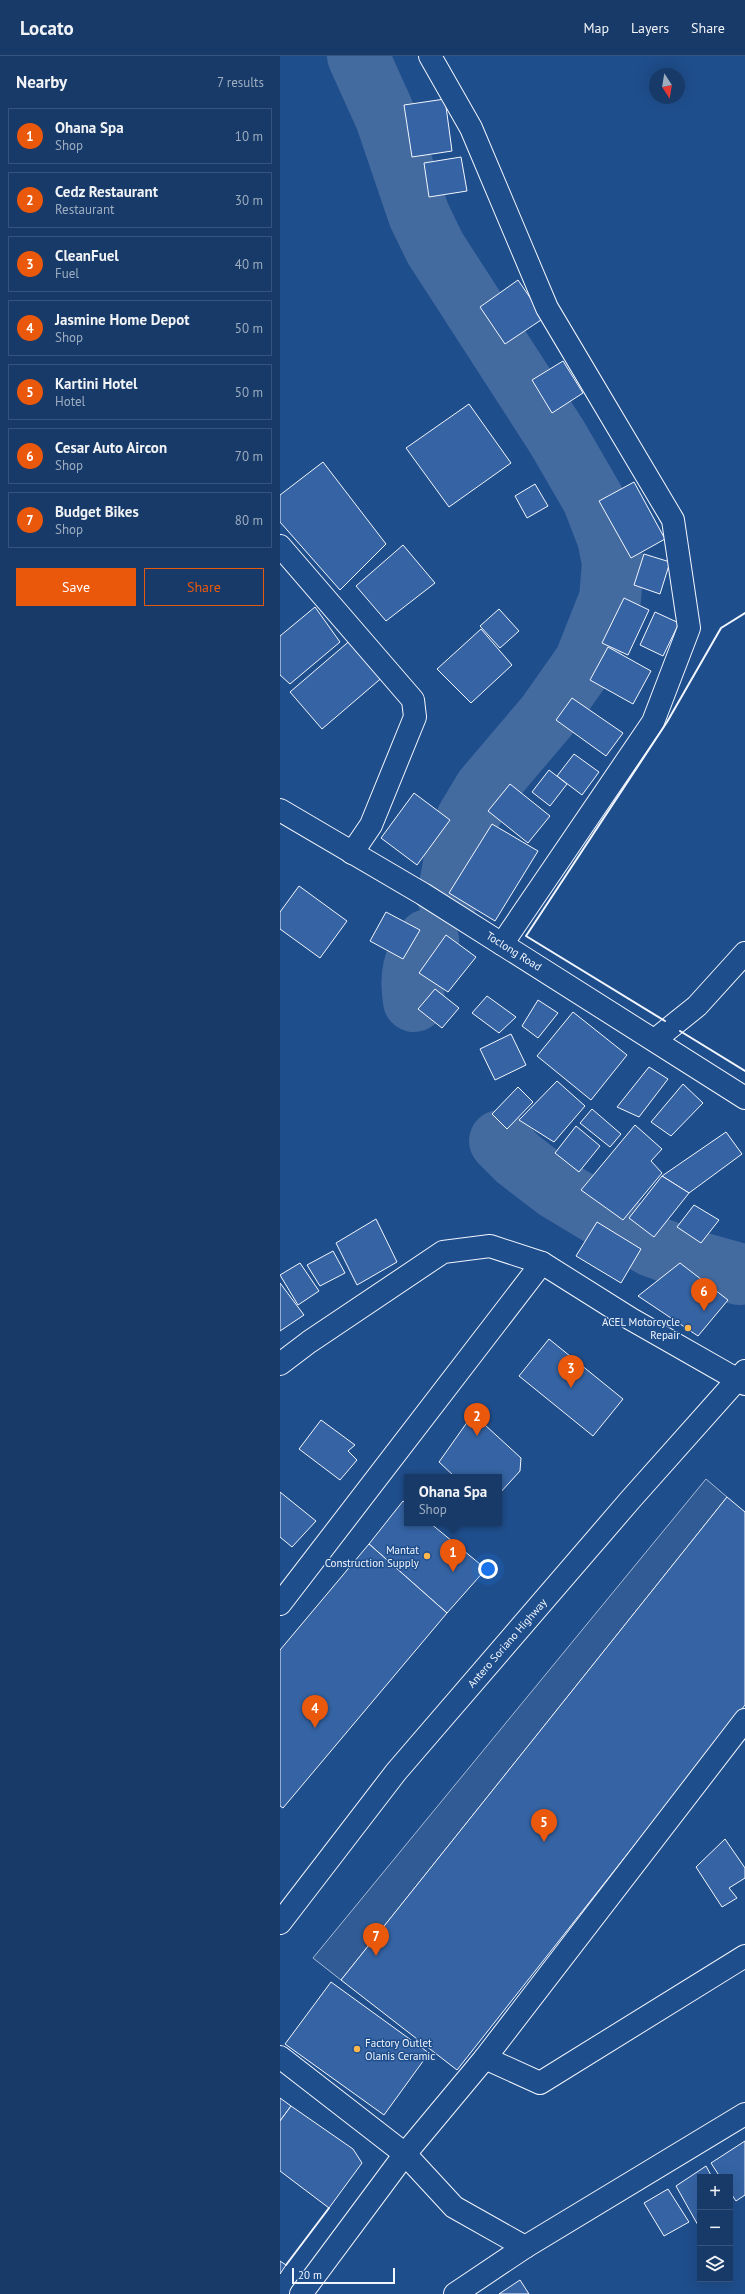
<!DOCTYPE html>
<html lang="en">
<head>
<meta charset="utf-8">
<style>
  body { margin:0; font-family:"PT Sans",sans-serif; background:#244571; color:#f1f3f6 }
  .controls { position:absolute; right:12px; bottom:12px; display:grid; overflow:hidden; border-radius:0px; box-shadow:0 4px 16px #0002 }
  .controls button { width:36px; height:36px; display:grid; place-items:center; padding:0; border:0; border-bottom:1px solid #36547d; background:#173a69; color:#f1f3f6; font:20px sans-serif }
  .compass { position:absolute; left:369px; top:12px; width:36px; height:36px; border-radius:50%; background:#173a69; box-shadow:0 4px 16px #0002; rotate:168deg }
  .scale { position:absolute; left:12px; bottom:10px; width:103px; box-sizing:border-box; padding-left:4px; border:2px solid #f2f6ff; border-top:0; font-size:11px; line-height:14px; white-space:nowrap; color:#f2f6ff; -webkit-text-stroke:3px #1f4e8c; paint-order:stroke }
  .you { position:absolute; left:208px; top:1513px; width:14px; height:14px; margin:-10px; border:3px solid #fff; border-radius:50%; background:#1a73e8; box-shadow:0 0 0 6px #1a73e833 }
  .badge { display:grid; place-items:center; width:26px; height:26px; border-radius:50%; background:#ea580c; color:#fff; font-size:13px; font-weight:700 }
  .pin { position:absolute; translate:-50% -33px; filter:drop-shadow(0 1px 2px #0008) }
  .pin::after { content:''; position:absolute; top:21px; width:14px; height:12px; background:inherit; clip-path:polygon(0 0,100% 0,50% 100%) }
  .popup { position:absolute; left:124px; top:1418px; width:98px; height:52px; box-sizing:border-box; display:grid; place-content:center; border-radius:0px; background:#173a69; filter:drop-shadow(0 1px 3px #0005); font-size:13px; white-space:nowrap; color:#9eadc0 }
  .popup b { font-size:15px; color:#f1f3f6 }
  .popup::after { content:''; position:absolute; left:50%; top:100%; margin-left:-8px; border:8px solid transparent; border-top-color:#173a69 }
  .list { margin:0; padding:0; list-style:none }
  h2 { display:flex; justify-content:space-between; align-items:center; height:52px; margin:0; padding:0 16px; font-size:17px }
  h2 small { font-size:13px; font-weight:400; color:#9eadc0 }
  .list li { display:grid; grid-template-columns:26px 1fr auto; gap:12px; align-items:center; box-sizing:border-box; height:56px; margin:0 8px 8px; padding:0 8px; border:1px solid #36547d; border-radius:0px }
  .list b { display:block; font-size:15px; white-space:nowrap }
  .list p { margin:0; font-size:13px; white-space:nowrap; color:#9eadc0 }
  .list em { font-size:13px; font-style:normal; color:#9eadc0 }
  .actions { display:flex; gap:8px; padding:12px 16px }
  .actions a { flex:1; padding:9px 0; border:1px solid #ea580c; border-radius:0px; text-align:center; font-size:14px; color:#ea580c }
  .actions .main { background:#ea580c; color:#fff }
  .icon { flex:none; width:22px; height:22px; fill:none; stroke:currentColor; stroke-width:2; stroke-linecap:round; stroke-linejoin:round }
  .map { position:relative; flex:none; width:465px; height:2238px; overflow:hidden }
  header { display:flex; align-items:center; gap:24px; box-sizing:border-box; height:56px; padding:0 20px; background:#173a69; border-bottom:1px solid #36547d }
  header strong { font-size:19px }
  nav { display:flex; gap:22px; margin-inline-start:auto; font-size:14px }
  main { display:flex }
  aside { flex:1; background:#173a69 }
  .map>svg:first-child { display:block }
</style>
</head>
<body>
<header>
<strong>Locato</strong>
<nav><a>Map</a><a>Layers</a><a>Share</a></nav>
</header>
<main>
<aside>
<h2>Nearby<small>7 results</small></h2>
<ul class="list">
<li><span class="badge">1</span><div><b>Ohana Spa</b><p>Shop</p></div><em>10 m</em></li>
<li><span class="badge">2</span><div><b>Cedz Restaurant</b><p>Restaurant</p></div><em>30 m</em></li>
<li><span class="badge">3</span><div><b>CleanFuel</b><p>Fuel</p></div><em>40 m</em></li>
<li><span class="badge">4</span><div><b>Jasmine Home Depot</b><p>Shop</p></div><em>50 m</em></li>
<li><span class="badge">5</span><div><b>Kartini Hotel</b><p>Hotel</p></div><em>50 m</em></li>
<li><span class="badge">6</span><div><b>Cesar Auto Aircon</b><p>Shop</p></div><em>70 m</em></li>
<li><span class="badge">7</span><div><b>Budget Bikes</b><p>Shop</p></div><em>80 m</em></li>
</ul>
<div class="actions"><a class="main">Save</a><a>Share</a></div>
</aside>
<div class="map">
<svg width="465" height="2238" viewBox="0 0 465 2238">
  <rect width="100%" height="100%" fill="#1f4e8c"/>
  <polygon fill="#305b95" stroke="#a8bbd7" points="426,1423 447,1441 61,1924 33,1902"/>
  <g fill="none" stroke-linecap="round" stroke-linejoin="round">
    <g stroke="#446ba0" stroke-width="62">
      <polyline points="78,0 106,62 139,159 155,192 277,381 313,443 328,482 333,507 330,543 305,606 267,660 205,733 187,763 175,802 168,841"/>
      <path d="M134,945C130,920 133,904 148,884"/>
      <polyline points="220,1085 238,1103 277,1133 372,1190 413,1205 459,1218"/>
    </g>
  </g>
  <g fill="#3563a3" stroke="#f2f6ff">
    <polygon points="165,43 172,95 132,101 124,49"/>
    <polygon points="181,101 187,135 149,141 144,107"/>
    <polygon points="238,224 264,262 225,288 200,251"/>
    <polygon points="283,305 303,337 272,357 252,324"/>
    <polygon points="189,348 231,407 169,451 126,392"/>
    <polygon points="43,406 106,488 60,534 0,466 0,439"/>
    <polygon points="354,426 385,483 351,502 319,445"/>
    <polygon points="255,428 268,450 247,462 235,440"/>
    <polygon points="123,489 155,527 106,565 76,530"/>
    <polygon points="364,498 390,506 380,538 354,529"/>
    <polygon points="344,542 369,554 348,599 322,587"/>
    <polygon points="35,551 60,586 10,628 0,619 0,580"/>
    <polygon points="219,553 239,575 220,592 200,570"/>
    <polygon points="375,556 399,567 383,600 360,589"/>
    <polygon points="201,573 232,609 191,647 157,613"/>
    <polygon points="73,582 105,619 42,673 10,636"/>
    <polygon points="328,591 371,615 353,648 310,624"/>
    <polygon points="292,642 343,677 326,700 276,664"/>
    <polygon points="294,698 319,716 302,739 277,720"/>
    <polygon points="269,714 287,728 270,750 252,736"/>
    <polygon points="230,728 270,760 248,787 208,755"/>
    <polygon points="134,737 170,764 137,809 101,782"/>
    <polygon points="212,768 258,795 215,865 169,837"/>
    <polygon points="19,830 67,865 40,902 0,873 0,856"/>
    <polygon points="106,856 140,874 123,903 90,885"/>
    <polygon points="166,879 196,901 168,936 139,917"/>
    <polygon points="155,933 179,952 162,972 138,953"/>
    <polygon points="207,940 236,961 219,977 192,957"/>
    <polygon points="258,944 278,957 258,982 242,970"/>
    <polygon points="293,956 347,999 311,1044 257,1000"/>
    <polygon points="231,978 246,1009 215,1024 200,993"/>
    <polygon points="369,1011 388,1023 359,1061 337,1051"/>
    <polygon points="277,1025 305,1050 274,1086 239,1064"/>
    <polygon points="403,1028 423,1047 391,1080 371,1066"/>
    <polygon points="238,1031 253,1046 227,1073 212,1058"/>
    <polygon points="312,1053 341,1078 330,1091 300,1067"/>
    <polygon points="355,1069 382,1093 371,1105 382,1117 343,1164 301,1134"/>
    <polygon points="296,1070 320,1090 299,1116 275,1097"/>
    <polygon points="446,1076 462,1098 409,1137 382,1120"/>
    <polygon points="382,1120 409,1137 374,1181 349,1162"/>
    <polygon points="414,1149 439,1164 421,1187 397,1171"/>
    <polygon points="96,1163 117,1206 77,1229 56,1187"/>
    <polygon points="317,1166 361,1193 341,1227 296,1200"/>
    <polygon points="53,1195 65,1217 40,1230 27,1209"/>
    <polygon points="20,1207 39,1235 18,1249 0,1219"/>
    <polygon points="400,1207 448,1244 418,1280 358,1240"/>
    <polygon points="0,1227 24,1259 0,1275"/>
    <polygon points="269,1283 343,1343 313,1380 239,1320"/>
    <polygon points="193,1358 241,1402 240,1415 219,1438 219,1421 175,1421 159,1406"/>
    <polygon points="41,1364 75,1389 68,1395 77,1404 60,1424 19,1393"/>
    <polygon points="0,1436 36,1465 12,1491 0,1481"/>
    <polygon points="447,1441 465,1456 465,1649 177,2014 61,1924"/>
    <polygon points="123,1445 127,1448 127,1467 150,1467 206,1513 167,1557 89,1488"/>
    <polygon points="89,1488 167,1557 3,1752 0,1750 0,1594"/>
    <polygon points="445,1783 465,1812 465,1822 449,1832 457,1842 442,1851 416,1811"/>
    <polygon points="51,1926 149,1997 104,2059 5,1988"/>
    <polygon points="0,2042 11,2050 0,2065"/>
    <polygon points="11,2050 73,2093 82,2107 49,2152 0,2115 0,2065"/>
    <polygon points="465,2085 465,2139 456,2145 450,2136 450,2121 440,2121 431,2107"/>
    <polygon points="426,2110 432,2121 420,2121 419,2171 396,2130"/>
    <polygon points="388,2133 409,2166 384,2180 364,2147"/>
    <polygon points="0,2205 6,2209 0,2218"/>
    <polygon points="240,2224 249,2238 219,2238"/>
  </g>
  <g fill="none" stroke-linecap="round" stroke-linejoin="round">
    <defs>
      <g id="minor">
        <polyline points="150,0 191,72 267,252 393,464 409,572 373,666 222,888"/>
        <polyline points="0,490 133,644 135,661 91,769 72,797"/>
        <polyline points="0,754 143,838 465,1042"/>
        <polyline points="376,983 417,950 465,897"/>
        <polyline points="0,1308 29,1286 163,1196 210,1190 262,1207 351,1263 465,1328"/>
        <polyline points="0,1548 262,1207"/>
        <polyline points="0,2001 125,2098 174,2151 245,2191"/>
        <polyline points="205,2002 260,2027 465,1900"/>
        <polyline points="21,2238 125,2098 205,2002 465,1664"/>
        <polyline points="175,2238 245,2191 465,2058"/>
      </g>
      <polyline id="major" points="0,1867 116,1716 351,1443 465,1315"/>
    </defs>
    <use href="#minor" stroke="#f2f6ff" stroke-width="24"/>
    <use href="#major" stroke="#f2f6ff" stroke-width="24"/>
    <use href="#minor" stroke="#1f4e8c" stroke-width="22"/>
    <use href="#major" stroke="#1f4e8c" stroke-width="22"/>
    <g stroke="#f2f6ff" stroke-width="2">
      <polyline points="385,965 246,880 387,666 441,572 465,557"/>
      <polyline points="400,975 465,1015"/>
      <polyline points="6,2209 49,2152"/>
    </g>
  </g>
  <g fill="#ffb74d" stroke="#1f4e8c" stroke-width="1.5">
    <circle cx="408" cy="1272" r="4"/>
    <circle cx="147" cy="1500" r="4"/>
    <circle cx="77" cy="1993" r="4"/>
  </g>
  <g text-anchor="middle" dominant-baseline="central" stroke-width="3" stroke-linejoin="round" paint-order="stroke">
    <g font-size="11" fill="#f2f6ff" stroke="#1f4e8c">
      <text transform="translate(234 895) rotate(32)">Toclong Road</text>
      <text transform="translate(227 1587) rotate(-49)">Antero Soriano Highway</text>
    </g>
    <g font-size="11" fill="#f2f6ff" stroke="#1f4e8c" text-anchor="end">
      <text x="400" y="1266">ACEL Motorcycle<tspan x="400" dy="13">Repair</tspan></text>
      <text x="139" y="1494">Mantat<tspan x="139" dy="13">Construction Supply</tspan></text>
      <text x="85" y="1987" text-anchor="start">Factory Outlet<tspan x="85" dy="13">Olanis Ceramic</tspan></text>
    </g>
  </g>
</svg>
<div class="controls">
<button>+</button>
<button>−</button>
<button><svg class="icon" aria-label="layers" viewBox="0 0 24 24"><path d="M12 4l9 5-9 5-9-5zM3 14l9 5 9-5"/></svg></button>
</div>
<svg class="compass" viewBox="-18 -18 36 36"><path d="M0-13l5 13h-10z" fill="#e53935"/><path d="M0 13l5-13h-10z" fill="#9eadc0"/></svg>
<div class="scale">20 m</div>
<div class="you"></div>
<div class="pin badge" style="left:173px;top:1516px">1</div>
<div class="popup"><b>Ohana Spa</b>Shop</div>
<div class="pin badge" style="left:197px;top:1380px">2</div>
<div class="pin badge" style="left:291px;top:1332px">3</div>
<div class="pin badge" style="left:35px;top:1672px">4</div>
<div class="pin badge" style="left:264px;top:1786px">5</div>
<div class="pin badge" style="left:424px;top:1255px">6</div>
<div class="pin badge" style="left:96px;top:1900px">7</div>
</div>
</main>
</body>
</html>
